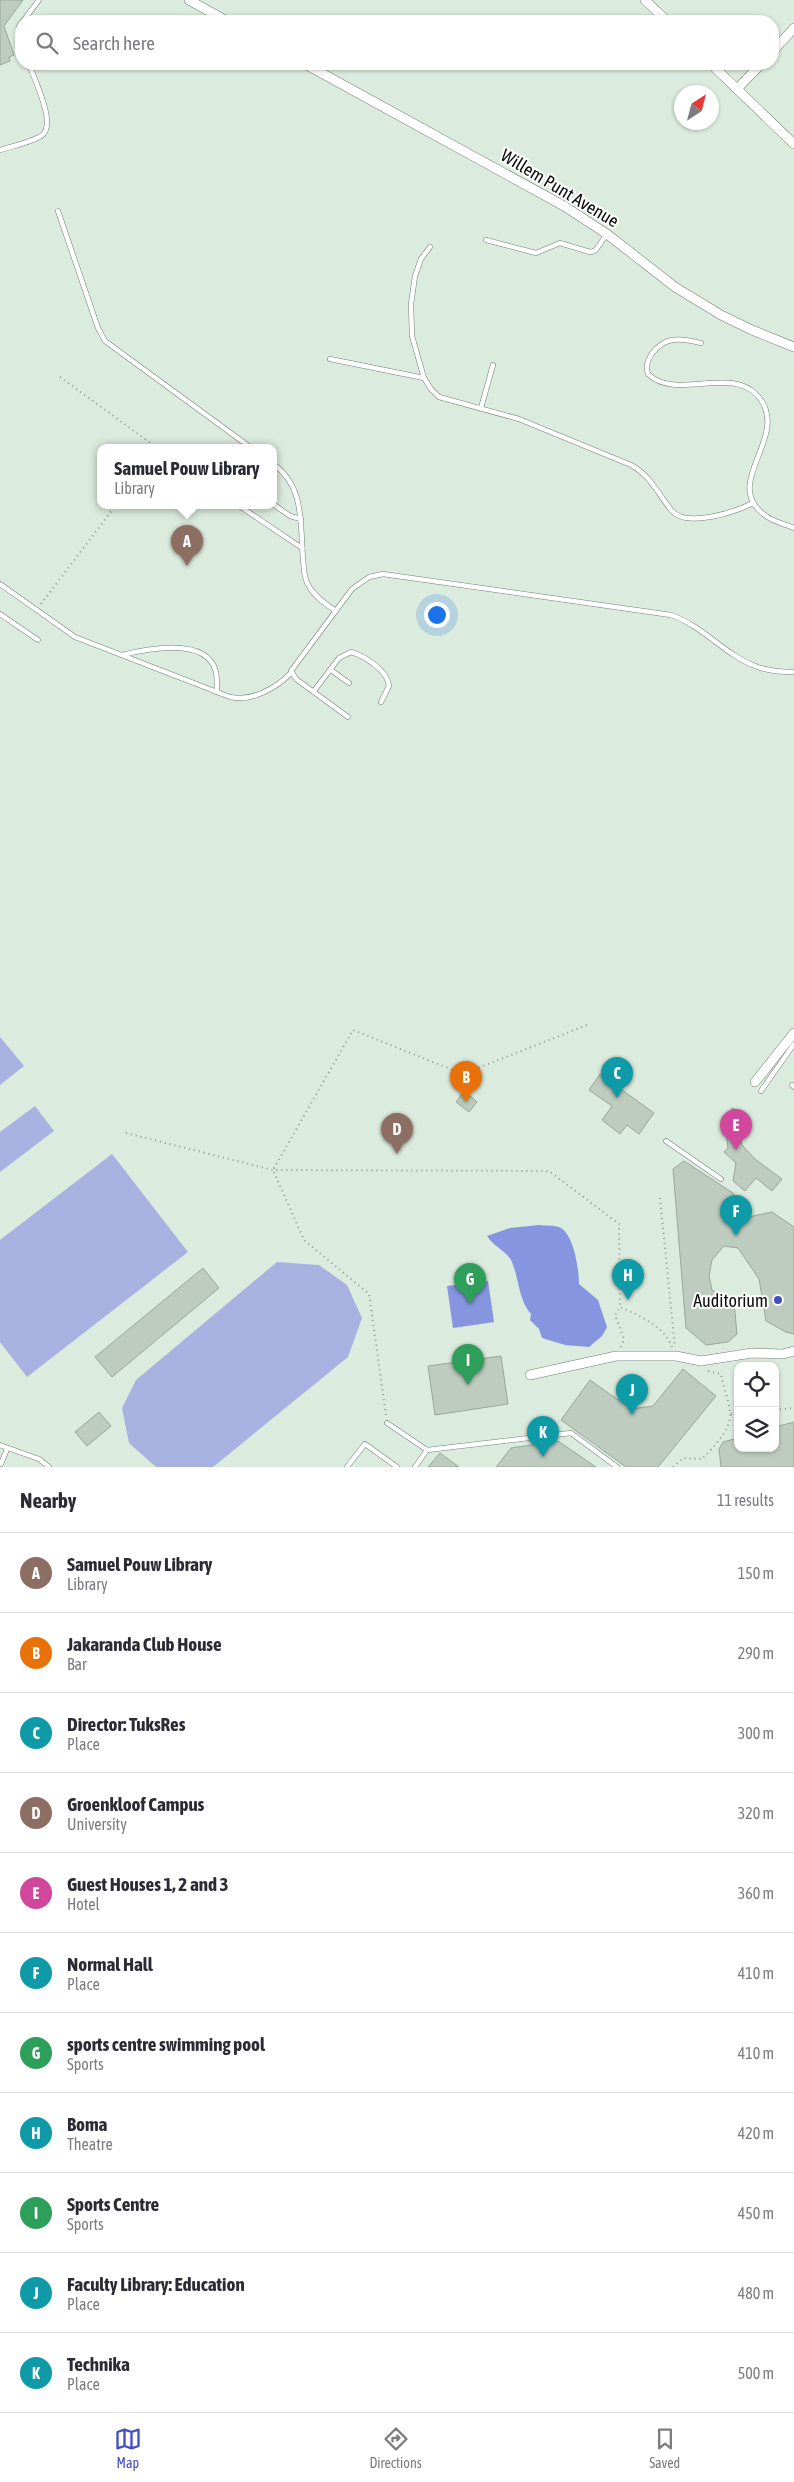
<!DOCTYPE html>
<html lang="en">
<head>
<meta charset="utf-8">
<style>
  body { margin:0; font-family:"Asap Condensed",sans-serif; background:#f2f2f3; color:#2b2b33 }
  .controls { position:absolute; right:15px; bottom:15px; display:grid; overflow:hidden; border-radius:10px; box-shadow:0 1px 4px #0004 }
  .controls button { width:45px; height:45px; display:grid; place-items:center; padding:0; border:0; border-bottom:1px solid #e1e1e2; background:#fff; color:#2b2b33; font:25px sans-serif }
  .compass { position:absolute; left:674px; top:85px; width:45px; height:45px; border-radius:50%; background:#fff; box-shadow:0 1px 4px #0004; rotate:36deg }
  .you { position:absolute; left:436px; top:614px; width:18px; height:18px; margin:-12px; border:4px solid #fff; border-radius:50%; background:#1a73e8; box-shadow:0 0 0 8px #1a73e833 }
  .badge { display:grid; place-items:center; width:32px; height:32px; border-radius:50%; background:#434ec2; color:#fff; font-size:16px; font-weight:700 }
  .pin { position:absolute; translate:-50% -41px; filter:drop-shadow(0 1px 2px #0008) }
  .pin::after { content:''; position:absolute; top:26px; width:18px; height:15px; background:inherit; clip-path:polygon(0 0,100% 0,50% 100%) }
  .popup { position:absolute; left:97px; top:444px; width:180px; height:65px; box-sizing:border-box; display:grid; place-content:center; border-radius:10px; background:#fff; filter:drop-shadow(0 1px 4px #0005); font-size:16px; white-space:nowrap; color:#7c7c81 }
  .popup b { font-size:19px; color:#2b2b33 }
  .popup::after { content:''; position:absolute; left:50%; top:100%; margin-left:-10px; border:10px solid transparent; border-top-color:#fff }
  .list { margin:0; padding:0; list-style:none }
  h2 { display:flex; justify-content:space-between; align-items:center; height:65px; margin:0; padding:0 20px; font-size:21px }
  h2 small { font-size:16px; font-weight:400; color:#7c7c81 }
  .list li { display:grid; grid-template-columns:32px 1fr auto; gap:15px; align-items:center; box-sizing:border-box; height:80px; padding:0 20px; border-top:1px solid #e1e1e2 }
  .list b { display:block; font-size:19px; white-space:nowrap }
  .list p { margin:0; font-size:16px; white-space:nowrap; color:#7c7c81 }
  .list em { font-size:16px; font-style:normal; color:#7c7c81 }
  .icon { flex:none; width:28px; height:28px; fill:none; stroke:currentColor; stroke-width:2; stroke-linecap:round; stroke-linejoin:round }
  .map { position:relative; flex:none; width:794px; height:1467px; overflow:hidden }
  .search { position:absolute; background:#fff; box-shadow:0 1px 4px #0004; left:15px; right:15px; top:15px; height:55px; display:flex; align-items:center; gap:12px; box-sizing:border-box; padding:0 18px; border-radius:20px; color:#7c7c81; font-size:19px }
  .sheet { height:945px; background:#fff }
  nav { display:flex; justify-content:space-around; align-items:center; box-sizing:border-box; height:70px; border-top:1px solid #e1e1e2; background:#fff; font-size:14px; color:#7c7c81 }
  nav a { display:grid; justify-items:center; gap:2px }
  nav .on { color:#434ec2 }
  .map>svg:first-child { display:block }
</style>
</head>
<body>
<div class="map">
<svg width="794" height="1467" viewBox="0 0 794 1467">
  <rect width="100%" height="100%" fill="#dbebdd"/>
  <g fill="#a7b2e0">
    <polygon points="0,1037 24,1066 0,1085"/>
    <polygon points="35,1106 54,1131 0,1172 0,1132"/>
    <polygon points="112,1154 188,1252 27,1377 0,1342 0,1240"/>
    <polygon points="277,1262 319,1265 347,1285 362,1318 348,1357 213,1467 156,1467 129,1443 122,1408 136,1380"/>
  </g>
  <g fill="#8595df">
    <path d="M539,1225C545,1226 553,1225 559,1227C574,1233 579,1270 579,1284L598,1300L607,1327L602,1336L589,1347L565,1345L542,1338L539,1329L530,1320L531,1314C519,1301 519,1279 512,1262C507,1251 494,1247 487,1236L510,1228Z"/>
    <polygon points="488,1281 494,1322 453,1328 447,1286"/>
  </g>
  <g fill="#bdccbe" stroke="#98a79a">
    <polygon points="0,0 23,0 4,26 14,55 9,57 10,61 0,65"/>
    <polygon points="600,1074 654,1113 639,1134 627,1125 620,1134 602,1120 612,1106 589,1090"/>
    <polygon points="464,1091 477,1102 469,1112 456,1102"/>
    <polygon points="732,1108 747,1118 737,1124 742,1145 755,1159 782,1179 772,1191 756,1178 745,1191 733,1181 736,1163 724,1152 728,1148 724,1117 730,1116"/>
    <polygon points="684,1161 733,1193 739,1219 772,1212 794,1227 794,1334 786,1332 766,1321 759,1279 738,1248 724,1246 712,1260 709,1276 712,1290 734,1302 737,1334 728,1342 706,1345 686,1328 673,1169"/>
    <polygon points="203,1268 219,1288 112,1377 95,1357"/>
    <polygon points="501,1356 508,1404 435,1415 428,1366"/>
    <polygon points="683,1369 716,1396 658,1467 626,1467 561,1420 590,1380 631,1409 653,1406"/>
    <polygon points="99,1412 111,1426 87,1446 75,1432"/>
    <polygon points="794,1422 794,1467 721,1467 719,1449 723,1442 738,1438 738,1448 775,1448 775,1427"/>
    <polygon points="558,1441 596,1467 496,1467 511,1448"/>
    <polygon points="440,1453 459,1467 428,1467"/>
  </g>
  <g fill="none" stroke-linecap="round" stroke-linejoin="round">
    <defs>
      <g id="lane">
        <polyline points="23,21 39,0"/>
        <polyline points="21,23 19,27 21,41"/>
        <path d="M0,150C13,146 29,143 41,136C58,126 34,79 29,64"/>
        <polyline points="58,211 98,328 105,341 250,447"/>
        <polyline points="486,240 536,253 560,243 590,252 595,251 607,234"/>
        <path d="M430,247L421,259L415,276L411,304L412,336L424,378L431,389L439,397L519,419L631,465C651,476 658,494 672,511C687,528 735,512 753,503"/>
        <path d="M701,343C691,341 681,338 672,340C658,343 643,359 648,374C676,401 730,366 757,395C794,436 718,483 766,516C774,522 785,524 794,528"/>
        <polyline points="330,359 424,378"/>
        <polyline points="481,408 493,365"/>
        <path d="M273,464C305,486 300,524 303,559C304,569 304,580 310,588C316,598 327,605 336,611"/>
        <polyline points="273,504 290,516 301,519"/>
        <polyline points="238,505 302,548"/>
        <path d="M0,584L75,637L230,697C252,702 276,688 291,673"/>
        <polyline points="0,614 38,640"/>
        <path d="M122,655C147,649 207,636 216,672C217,678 217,686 217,692"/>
        <polyline points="331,670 349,683"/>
        <path d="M314,691L339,658L351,652C365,656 388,671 389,686L381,702"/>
        <path d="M348,717L296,679L291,671L352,589L369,577L383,574L671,615C703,626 724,654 755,666C767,671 781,672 794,672"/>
        <polyline points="792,1085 794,1087"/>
        <polyline points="761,1091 794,1044"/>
        <polyline points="666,1141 721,1179"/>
        <polyline points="387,1423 427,1450"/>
        <polyline points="0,1445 39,1459 49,1467"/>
        <polyline points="1,1464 7,1449"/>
        <polyline points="347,1467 365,1444 397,1467"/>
        <polyline points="415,1467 427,1450 571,1433 617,1467"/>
      </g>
      <g id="street">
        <polyline points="189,0 227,21"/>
        <polyline points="645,0 667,21"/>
        <polyline points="773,51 794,28"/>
        <polyline points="305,64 564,206 607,234 675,287 721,315 752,330 794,347"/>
        <polyline points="711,64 794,144"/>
        <polyline points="737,89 761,64"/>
        <polyline points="755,1082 794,1033"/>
        <polyline points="530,1375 616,1356 676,1356 701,1361 752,1353 783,1354 794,1351"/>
      </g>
    </defs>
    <use href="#lane" stroke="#738174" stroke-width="5.5"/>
    <use href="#street" stroke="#738174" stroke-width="10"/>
    <g stroke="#8c988e" stroke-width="2" stroke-dasharray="1 4" stroke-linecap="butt">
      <polyline points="60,377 156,447"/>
      <polyline points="41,604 116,505"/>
      <polyline points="126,1133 273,1170 549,1171 619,1224 620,1307"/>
      <polyline points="660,1198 675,1347"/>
      <path d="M621,1347L624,1339L615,1315L620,1307C640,1316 664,1326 672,1347"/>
      <polyline points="775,1410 794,1408"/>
      <polyline points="731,1414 738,1413"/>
      <polyline points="386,1415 369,1294 304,1240 273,1170 353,1030 463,1074 587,1025"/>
      <path d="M673,1467L683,1458L702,1459C713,1448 732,1429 730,1412C729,1400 723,1387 721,1374L708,1371"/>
    </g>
    <use href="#lane" stroke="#fff" stroke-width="4.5"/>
    <use href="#street" stroke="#fff" stroke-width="9"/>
  </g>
  <circle fill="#434ec2" stroke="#fff" stroke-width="2" cx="778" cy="1300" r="5"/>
  <g text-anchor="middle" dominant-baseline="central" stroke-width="4" stroke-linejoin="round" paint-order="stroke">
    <g font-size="18" fill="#080d09" stroke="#fff">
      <text transform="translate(560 188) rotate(31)">Willem Punt Avenue</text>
    </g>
    <g font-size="18" fill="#080d09" stroke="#fff" text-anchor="end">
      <text x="768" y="1300">Auditorium</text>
    </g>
  </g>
</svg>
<div class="controls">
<button><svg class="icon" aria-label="locate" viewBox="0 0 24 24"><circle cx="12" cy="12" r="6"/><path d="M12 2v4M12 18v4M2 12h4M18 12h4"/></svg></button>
<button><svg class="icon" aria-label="layers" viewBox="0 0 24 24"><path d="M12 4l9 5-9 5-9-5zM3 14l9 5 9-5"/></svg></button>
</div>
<svg class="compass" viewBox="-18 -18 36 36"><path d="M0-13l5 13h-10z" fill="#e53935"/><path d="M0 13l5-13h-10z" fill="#7c7c81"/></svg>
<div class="you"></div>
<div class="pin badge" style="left:187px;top:566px;background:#8d6e63">A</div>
<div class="popup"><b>Samuel Pouw Library</b>Library</div>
<div class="pin badge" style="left:466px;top:1102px;background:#e8710a">B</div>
<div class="pin badge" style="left:617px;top:1098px;background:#0f9aa8">C</div>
<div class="pin badge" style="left:397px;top:1154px;background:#8d6e63">D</div>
<div class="pin badge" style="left:736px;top:1150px;background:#d1479c">E</div>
<div class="pin badge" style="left:736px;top:1236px;background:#0f9aa8">F</div>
<div class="pin badge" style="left:470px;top:1304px;background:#2e9e5b">G</div>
<div class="pin badge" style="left:628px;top:1300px;background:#0f9aa8">H</div>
<div class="pin badge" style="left:468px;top:1385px;background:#2e9e5b">I</div>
<div class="pin badge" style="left:632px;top:1415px;background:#0f9aa8">J</div>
<div class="pin badge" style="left:543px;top:1457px;background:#0f9aa8">K</div>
<div class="search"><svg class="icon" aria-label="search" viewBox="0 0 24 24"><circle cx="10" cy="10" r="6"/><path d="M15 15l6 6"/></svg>Search here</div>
</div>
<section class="sheet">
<h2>Nearby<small>11 results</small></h2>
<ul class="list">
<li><span class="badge" style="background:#8d6e63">A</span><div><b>Samuel Pouw Library</b><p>Library</p></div><em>150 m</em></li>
<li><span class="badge" style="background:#e8710a">B</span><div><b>Jakaranda Club House</b><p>Bar</p></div><em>290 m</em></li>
<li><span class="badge" style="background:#0f9aa8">C</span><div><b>Director: TuksRes</b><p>Place</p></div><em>300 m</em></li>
<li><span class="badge" style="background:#8d6e63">D</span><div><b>Groenkloof Campus</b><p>University</p></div><em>320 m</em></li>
<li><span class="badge" style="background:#d1479c">E</span><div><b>Guest Houses 1, 2 and 3</b><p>Hotel</p></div><em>360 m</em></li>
<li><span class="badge" style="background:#0f9aa8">F</span><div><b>Normal Hall</b><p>Place</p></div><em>410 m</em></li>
<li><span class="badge" style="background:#2e9e5b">G</span><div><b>sports centre swimming pool</b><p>Sports</p></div><em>410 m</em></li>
<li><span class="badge" style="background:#0f9aa8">H</span><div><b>Boma</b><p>Theatre</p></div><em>420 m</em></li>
<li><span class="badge" style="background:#2e9e5b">I</span><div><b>Sports Centre</b><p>Sports</p></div><em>450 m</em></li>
<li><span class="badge" style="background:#0f9aa8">J</span><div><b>Faculty Library: Education</b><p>Place</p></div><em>480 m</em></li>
<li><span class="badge" style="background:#0f9aa8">K</span><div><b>Technika</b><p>Place</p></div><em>500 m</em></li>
</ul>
</section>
<nav>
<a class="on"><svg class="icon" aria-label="map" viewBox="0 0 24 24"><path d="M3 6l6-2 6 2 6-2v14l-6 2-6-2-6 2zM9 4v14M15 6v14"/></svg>Map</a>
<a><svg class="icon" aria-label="directions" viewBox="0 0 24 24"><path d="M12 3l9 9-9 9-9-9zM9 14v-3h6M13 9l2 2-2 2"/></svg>Directions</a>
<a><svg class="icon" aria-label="saved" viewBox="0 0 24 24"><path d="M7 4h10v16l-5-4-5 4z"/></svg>Saved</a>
</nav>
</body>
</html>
